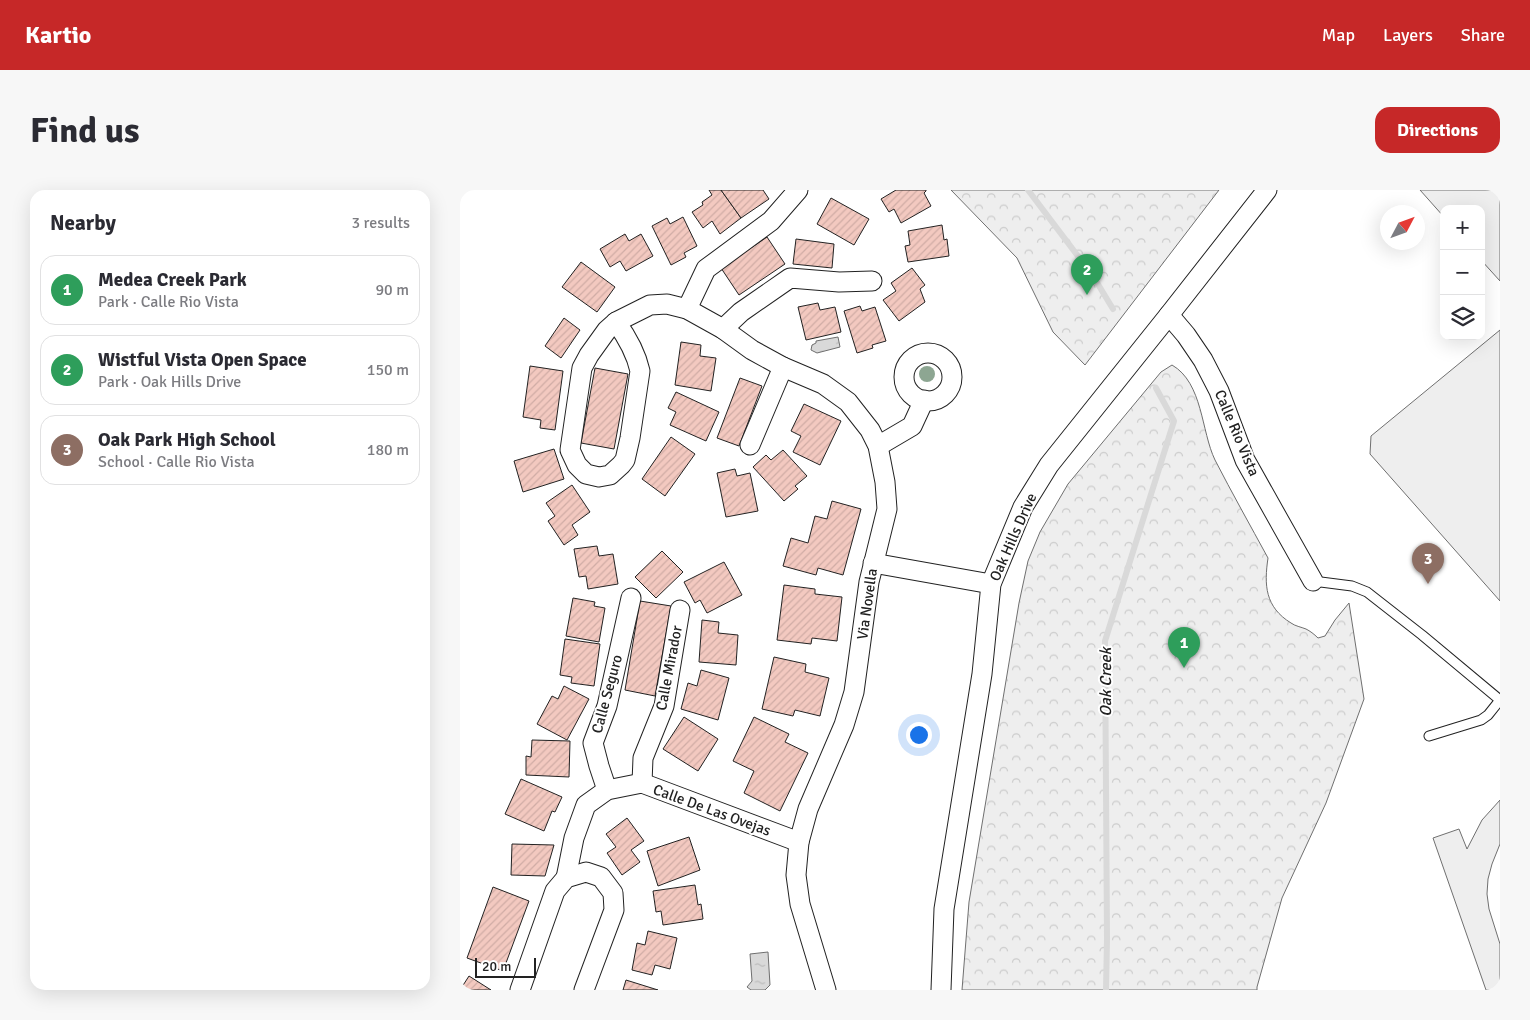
<!DOCTYPE html>
<html lang="en">
<head>
<meta charset="utf-8">
<style>
  body { margin:0; font-family:Signika,sans-serif; background:#f7f7f7; color:#2b2b33 }
  .controls { position:absolute; right:15px; top:15px; display:grid; overflow:hidden; border-radius:10px; box-shadow:0 5px 20px #0002 }
  .controls button { width:45px; height:45px; display:grid; place-items:center; padding:0; border:0; border-bottom:1px solid #e1e1e2; background:#fff; color:#2b2b33; font:25px sans-serif }
  .compass { position:absolute; left:920px; top:15px; width:45px; height:45px; border-radius:50%; background:#fff; box-shadow:0 5px 20px #0002; rotate:49deg }
  .scale { position:absolute; left:15px; bottom:12px; width:61px; box-sizing:border-box; padding-left:5px; border:2px solid #222; border-top:0; font-size:14px; line-height:18px; white-space:nowrap; color:#222; -webkit-text-stroke:4px #fff; paint-order:stroke }
  .you { position:absolute; left:458px; top:544px; width:18px; height:18px; margin:-12px; border:4px solid #fff; border-radius:50%; background:#1a73e8; box-shadow:0 0 0 8px #1a73e833 }
  .badge { display:grid; place-items:center; width:32px; height:32px; border-radius:50%; background:#c62828; color:#fff; font-size:16px; font-weight:700 }
  .pin { position:absolute; translate:-50% -41px; filter:drop-shadow(0 1px 2px #0008) }
  .pin::after { content:''; position:absolute; top:26px; width:18px; height:15px; background:inherit; clip-path:polygon(0 0,100% 0,50% 100%) }
  .list { margin:0; padding:0; list-style:none }
  h2 { display:flex; justify-content:space-between; align-items:center; height:65px; margin:0; padding:0 20px; font-size:21px }
  h2 small { font-size:16px; font-weight:400; color:#7c7c81 }
  .list li { display:grid; grid-template-columns:32px 1fr auto; gap:15px; align-items:center; box-sizing:border-box; height:70px; margin:0 10px 10px; padding:0 10px; border:1px solid #e1e1e2; border-radius:15px }
  .list b { display:block; font-size:19px; white-space:nowrap }
  .list p { margin:0; font-size:16px; white-space:nowrap; color:#7c7c81 }
  .list em { font-size:16px; font-style:normal; color:#7c7c81 }
  .icon { flex:none; width:28px; height:28px; fill:none; stroke:currentColor; stroke-width:2; stroke-linecap:round; stroke-linejoin:round }
  .map { position:relative; flex:none; width:1040px; height:800px; overflow:hidden; border-radius:15px }
  header { display:flex; align-items:center; gap:30px; box-sizing:border-box; height:70px; padding:0 25px; background:#c62828; color:#fff }
  header strong { font-size:24px }
  nav { display:flex; gap:28px; margin-inline-start:auto; font-size:18px }
  .intro { display:flex; align-items:center; justify-content:space-between; box-sizing:border-box; height:120px; padding:0 30px }
  h1 { margin:0; font-size:35px }
  .button { padding:12px 22px; border-radius:15px; background:#c62828; color:#fff; font-size:18px; font-weight:700 }
  main { display:flex; gap:30px; padding:0 30px }
  aside { flex:1; background:#fff; border-radius:15px; box-shadow:0 5px 20px #0002 }
  .map>svg:first-child { display:block }
</style>
</head>
<body>
<header>
<strong>Kartio</strong>
<nav><a>Map</a><a>Layers</a><a>Share</a></nav>
</header>
<div class="intro"><h1>Find us</h1><a class="button">Directions</a></div>
<main>
<aside>
<h2>Nearby<small>3 results</small></h2>
<ul class="list">
<li><span class="badge" style="background:#2e9e5b">1</span><div><b>Medea Creek Park</b><p>Park · Calle Rio Vista</p></div><em>90 m</em></li>
<li><span class="badge" style="background:#2e9e5b">2</span><div><b>Wistful Vista Open Space</b><p>Park · Oak Hills Drive</p></div><em>150 m</em></li>
<li><span class="badge" style="background:#8d6e63">3</span><div><b>Oak Park High School</b><p>School · Calle Rio Vista</p></div><em>180 m</em></li>
</ul>
</aside>
<div class="map">
<svg width="1040" height="800" viewBox="0 0 1040 800">
  <defs>
    <pattern id="park-crowns" width="20" height="18" patternUnits="userSpaceOnUse" patternTransform="scale(1.25)"><rect width="20" height="18" fill="#eee"/><path d="M2 6a3 3 0 1 1 6 0M12 15a3 3 0 1 1 6 0" fill="none" stroke="#ccc"/></pattern>
    <pattern id="water-ripples" width="26" height="14" patternUnits="userSpaceOnUse" patternTransform="scale(1.25)"><rect width="26" height="14" fill="#d9d9d9"/><path d="M2 4q2-2 4 0t4 0M15 11q2-2 4 0t4 0" fill="none" stroke="#bababa"/></pattern>
    <pattern id="building-hatch" width="6" height="6" patternUnits="userSpaceOnUse" patternTransform="scale(1.25)"><rect width="6" height="6" fill="#f3c9c0"/><path d="M-1 1l2-2M0 6l6-6M5 7l2-2" fill="none" stroke="#d0aca5"/></pattern>
  </defs>
  <rect width="100%" height="100%" fill="#fff"/>
  <g fill="url(#park-crowns)" stroke="#6f6f6f">
    <polygon points="491,0 759,0 625,175 593,142 557,68"/>
    <path d="M712,175C743,193 741,241 755,270C772,303 790,335 808,368C804,395 805,417 831,433C835,436 841,437 846,439C850,441 854,444 858,448L865,446L875,430L889,413L904,509L866,613L822,708L797,797V800H502L509,712L559,413L568,371L580,342L608,294L701,182Z"/>
  </g>
  <g fill="#eee" stroke="#6f6f6f">
    <polygon points="960,0 1040,0 1040,91 1021,70 1021,19 984,19 984,27"/>
    <polygon points="1040,140 1040,411 910,264 911,246"/>
    <polygon points="1040,610 1040,654 1032,674 1028,689 1027,704 1029,719 1040,754 1040,800 1026,800 973,648 999,639 1007,659 1022,630"/>
  </g>
  <g fill="url(#water-ripples)" stroke="#6f6f6f">
    <polygon points="378,147 380,157 357,163 351,160 352,155 356,153 356,151"/>
    <polygon points="308,762 310,795 305,800 291,800 287,797 292,791 290,764"/>
  </g>
  <g fill="none" stroke-linecap="round" stroke-linejoin="round">
    <g stroke="#d9d9d9" stroke-width="6">
      <polyline points="568,0 633,86 653,119"/>
      <polyline points="646,800 647,749 645,451 714,231 696,198"/>
    </g>
  </g>
  <g fill="url(#building-hatch)" stroke="#222">
    <polygon points="249,0 261,0 281,28 260,44 252,31 243,38 232,22 243,15 242,12 252,5"/>
    <polygon points="261,0 303,0 309,9 281,28"/>
    <polygon points="436,0 466,0 466,1 464,3 471,16 441,33 434,19 429,22 421,9"/>
    <polygon points="371,8 409,29 394,55 357,34"/>
    <polygon points="223,27 237,56 224,63 226,67 211,75 192,36 207,28 210,34"/>
    <polygon points="482,35 484,50 487,49 489,66 448,72 445,56 450,55 448,41"/>
    <polygon points="165,44 169,51 181,44 193,66 166,81 160,71 150,77 140,59"/>
    <polygon points="307,47 325,74 279,105 261,78"/>
    <polygon points="336,49 374,54 372,78 333,74"/>
    <polygon points="121,72 155,97 137,122 102,97"/>
    <polygon points="452,78 465,95 460,99 465,112 439,131 423,110 436,101 431,93"/>
    <polygon points="358,113 360,120 375,117 381,142 346,150 338,117"/>
    <polygon points="400,116 402,121 415,117 426,151 412,155 413,158 397,163 384,121"/>
    <polygon points="104,128 120,140 101,168 85,156"/>
    <polygon points="221,152 241,155 240,166 256,168 251,201 215,195"/>
    <polygon points="70,176 103,181 95,240 80,238 81,230 63,227"/>
    <polygon points="135,178 168,184 154,259 121,253"/>
    <polygon points="280,188 302,196 279,256 257,248"/>
    <polygon points="216,202 259,222 246,251 210,235 216,222 208,218"/>
    <polygon points="344,214 381,231 360,275 333,262 341,246 331,241"/>
    <polygon points="211,247 235,264 205,306 182,289"/>
    <polygon points="94,259 104,289 63,302 54,271"/>
    <polygon points="323,260 347,286 335,296 338,299 324,311 293,277 306,265 311,270"/>
    <polygon points="275,279 277,286 290,283 298,321 266,327 257,283"/>
    <polygon points="112,295 130,322 112,335 118,345 104,355 88,331 95,326 86,313"/>
    <polygon points="372,311 401,319 383,385 358,378 356,385 323,376 331,348 348,353 355,326 367,329"/>
    <polygon points="137,356 139,366 153,364 158,394 128,399 126,386 119,387 114,359"/>
    <polygon points="202,361 223,382 196,408 175,387"/>
    <polygon points="264,372 282,405 247,423 240,410 235,413 224,392"/>
    <polygon points="324,395 355,399 355,404 382,407 377,451 352,448 351,454 317,450"/>
    <polygon points="113,408 135,412 134,416 145,418 139,452 106,446"/>
    <polygon points="180,411 211,416 195,506 165,500"/>
    <polygon points="242,430 259,432 258,443 278,445 276,475 239,472"/>
    <polygon points="105,449 140,454 134,496 111,493 112,487 100,485"/>
    <polygon points="314,467 346,474 345,482 369,488 360,526 335,520 333,526 302,519"/>
    <polygon points="241,480 269,488 258,530 221,519 228,493 237,496"/>
    <polygon points="104,496 129,509 107,550 77,534 92,506 98,509"/>
    <polygon points="224,527 258,549 238,581 203,559"/>
    <polygon points="294,527 329,544 325,552 348,563 320,621 284,603 294,581 273,571"/>
    <polygon points="72,550 110,551 109,587 66,585 66,566 71,567"/>
    <polygon points="61,589 102,607 95,622 92,621 84,641 45,624"/>
    <polygon points="167,628 184,651 171,660 180,672 162,685 147,663 156,657 146,644"/>
    <polygon points="229,647 240,680 198,696 187,661"/>
    <polygon points="52,654 94,655 85,686 51,685"/>
    <polygon points="235,695 238,715 241,714 243,729 203,735 201,721 196,722 193,701"/>
    <polygon points="33,697 69,711 43,781 7,768"/>
    <polygon points="188,741 217,748 210,779 195,775 192,785 172,780 177,753 185,755"/>
    <polygon points="9,786 31,800 0,800"/>
    <polygon points="166,790 198,800 163,800"/>
  </g>
  <g fill="none" stroke-linecap="round" stroke-linejoin="round">
    <defs>
      <g id="lane">
        <polyline points="853,391 892,396 907,402 962,445 1040,510"/>
        <polyline points="969,546 1021,530 1028,525 1040,510"/>
      </g>
      <g id="street">
        <polyline points="227,119 246,79 311,31 338,0"/>
        <polyline points="709,125 726,145 743,170 759,201 785,270 853,391"/>
        <polyline points="156,132 190,115 207,114 227,119 263,139 292,160 323,177 363,194 388,212 410,240 418,256 425,292 427,319 409,392 394,502 384,535 348,619 339,652 336,685 340,714 366,800"/>
        <path d="M156,132C167,147 176,163 180,181L170,248L165,270L161,275L150,285L139,287L126,284L117,275L110,260L122,178L129,165L147,140Z"/>
        <polyline points="263,139 281,122 330,88 379,92 412,91"/>
        <circle cx="468" cy="187" r="24"/>
        <polyline points="290,255 323,177"/>
        <polyline points="418,256 452,236 464,210"/>
        <polyline points="413,373 531,394"/>
        <polyline points="182,593 183,568 204,516 220,420"/>
        <polyline points="147,600 139,576 133,553 147,516 171,408"/>
        <polyline points="106,688 114,648 126,615 147,600 182,593 339,652"/>
        <polyline points="60,800 95,701 106,688 126,682 141,687 153,703 154,720 124,800"/>
        <polyline points="481,800 484,719 522,484 531,394 563,317 589,275 709,125 807,0"/>
      </g>
    </defs>
    <use href="#lane" stroke="#222" stroke-width="11"/>
    <use href="#street" stroke="#222" stroke-width="21"/>
    <use href="#lane" stroke="#fff" stroke-width="9"/>
    <use href="#street" stroke="#fff" stroke-width="19"/>
  </g>
  <circle fill="#8da692" cx="467" cy="184" r="8"/>
  <g text-anchor="middle" dominant-baseline="central" stroke-width="4" stroke-linejoin="round" paint-order="stroke">
    <g font-size="15" fill="#222" stroke="#fff">
      <text transform="translate(777 243) rotate(67)">Calle Rio Vista</text>
      <text transform="translate(553 347) rotate(-66)">Oak Hills Drive</text>
      <text transform="translate(407 414) rotate(-82)">Via Novella</text>
      <text transform="translate(209 478) rotate(-79)">Calle Mirador</text>
      <text transform="translate(147 504) rotate(-75)">Calle Seguro</text>
      <text transform="translate(252 620) rotate(20)">Calle De Las Ovejas</text>
    </g>
    <g font-size="16" font-style="italic" fill="#222" stroke="#fff">
      <text transform="translate(646 492) rotate(-90)">Oak Creek</text>
    </g>
  </g>
</svg>
<div class="controls">
<button>+</button>
<button>−</button>
<button><svg class="icon" aria-label="layers" viewBox="0 0 24 24"><path d="M12 4l9 5-9 5-9-5zM3 14l9 5 9-5"/></svg></button>
</div>
<svg class="compass" viewBox="-18 -18 36 36"><path d="M0-13l5 13h-10z" fill="#e53935"/><path d="M0 13l5-13h-10z" fill="#7c7c81"/></svg>
<div class="scale">20 m</div>
<div class="you"></div>
<div class="pin badge" style="left:724px;top:478px;background:#2e9e5b">1</div>
<div class="pin badge" style="left:627px;top:105px;background:#2e9e5b">2</div>
<div class="pin badge" style="left:968px;top:394px;background:#8d6e63">3</div>
</div>
</main>
</body>
</html>
